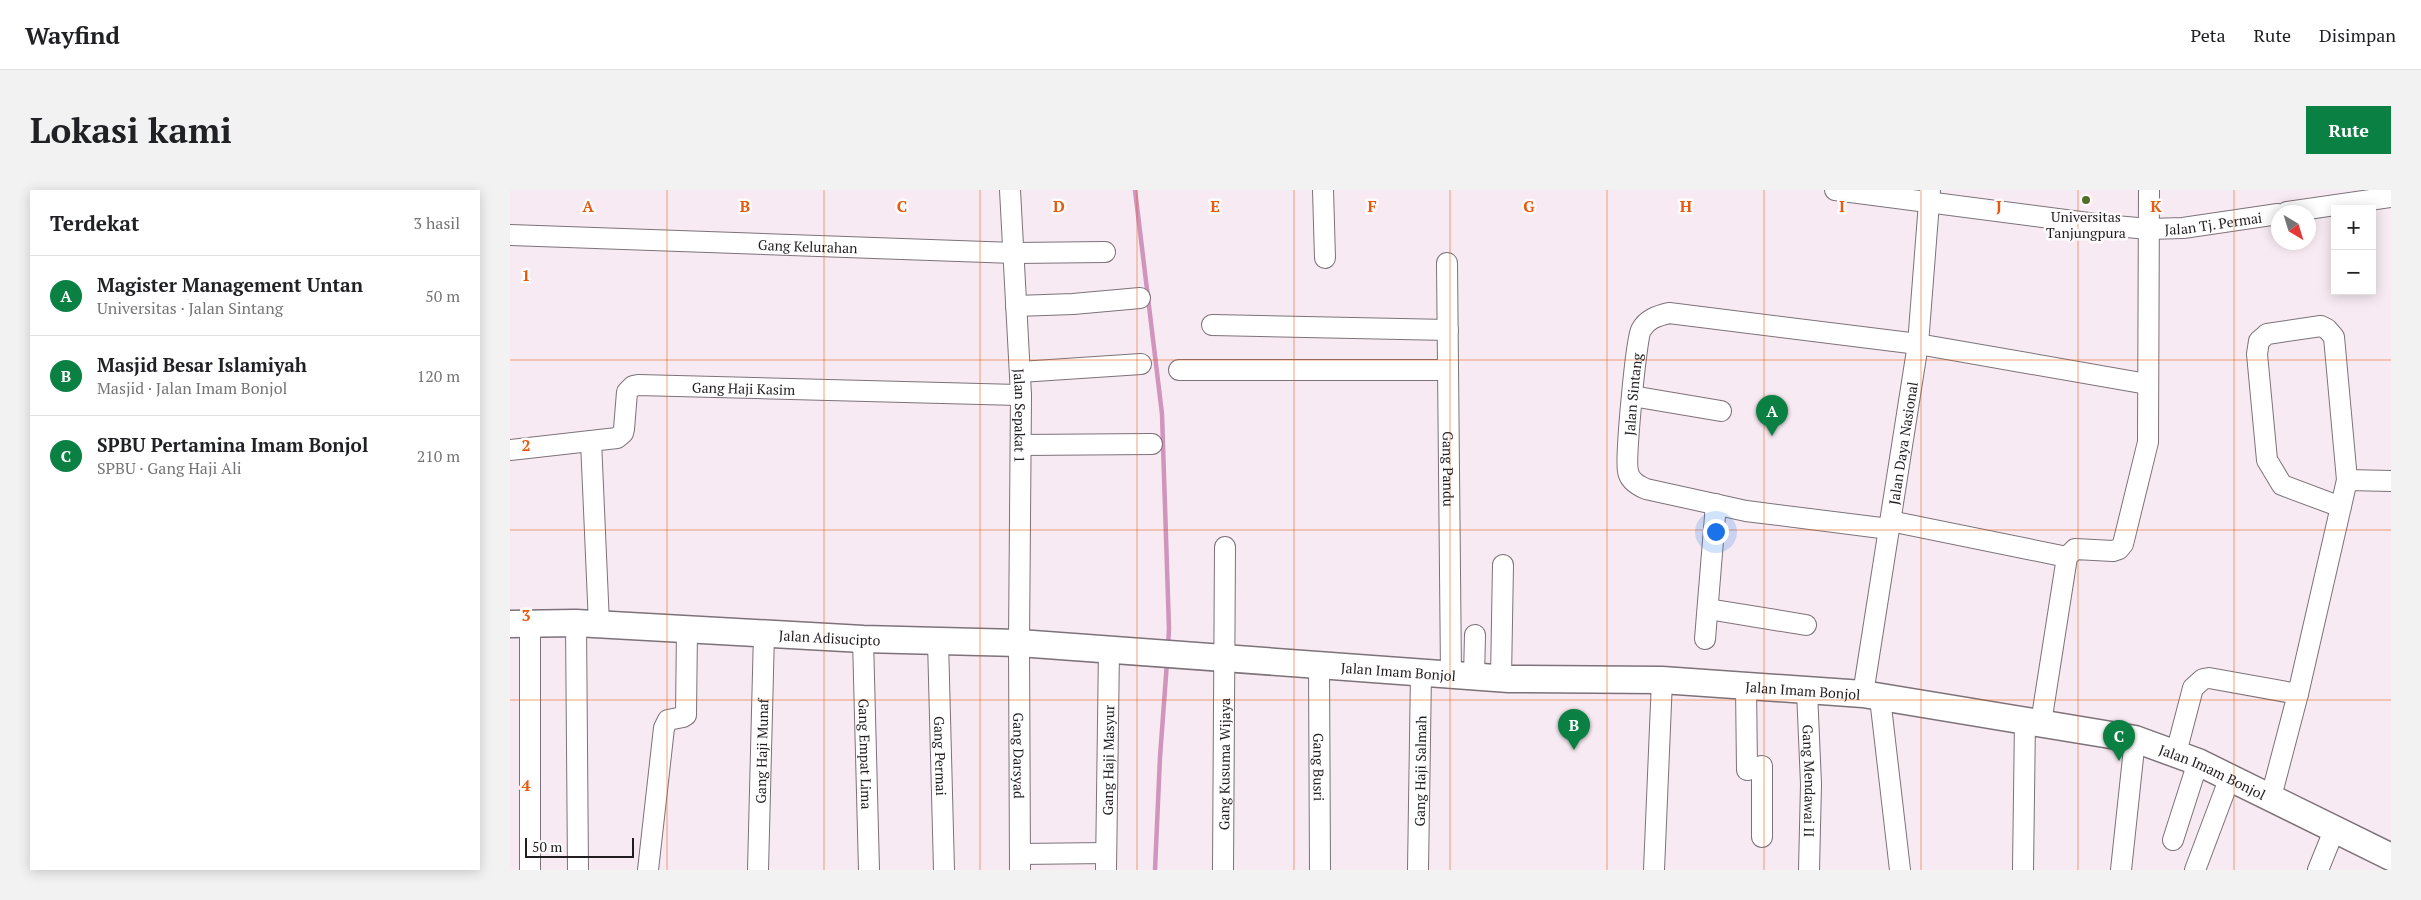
<!DOCTYPE html>
<html lang="id">
<head>
<meta charset="utf-8">
<style>
  body { margin:0; font-family:"PT Serif",serif; background:#f2f2f2; color:#202124 }
  .controls { position:absolute; right:15px; top:15px; display:grid; overflow:hidden; border-radius:0px; box-shadow:0 2px 12px #0003 }
  .controls button { width:45px; height:45px; display:grid; place-items:center; padding:0; border:0; border-bottom:1px solid #e0e0e0; background:#fff; color:#202124; font:25px sans-serif }
  .compass { position:absolute; left:1761px; top:15px; width:45px; height:45px; border-radius:50%; background:#fff; box-shadow:0 2px 12px #0003; rotate:142deg }
  .scale { position:absolute; left:15px; bottom:12px; width:109px; box-sizing:border-box; padding-left:5px; border:2px solid #211d20; border-top:0; font-size:14px; line-height:18px; white-space:nowrap; color:#211d20; -webkit-text-stroke:4px #fdfbfc; paint-order:stroke }
  .you { position:absolute; left:1205px; top:341px; width:18px; height:18px; margin:-12px; border:4px solid #fff; border-radius:50%; background:#1a73e8; box-shadow:0 0 0 8px #1a73e833 }
  .badge { display:grid; place-items:center; width:32px; height:32px; border-radius:50%; background:#0b8043; color:#fff; font-size:16px; font-weight:700 }
  .pin { position:absolute; translate:-50% -41px; filter:drop-shadow(0 1px 2px #0008) }
  .pin::after { content:''; position:absolute; top:26px; width:18px; height:15px; background:inherit; clip-path:polygon(0 0,100% 0,50% 100%) }
  .list { margin:0; padding:0; list-style:none }
  h2 { display:flex; justify-content:space-between; align-items:center; height:65px; margin:0; padding:0 20px; font-size:21px }
  h2 small { font-size:16px; font-weight:400; color:#757577 }
  .list li { display:grid; grid-template-columns:32px 1fr auto; gap:15px; align-items:center; box-sizing:border-box; height:80px; padding:0 20px; border-top:1px solid #e0e0e0 }
  .list b { display:block; font-size:19px; white-space:nowrap }
  .list p { margin:0; font-size:16px; white-space:nowrap; color:#757577 }
  .list em { font-size:16px; font-style:normal; color:#757577 }
  .map { position:relative; flex:none; width:1881px; height:680px; overflow:hidden; border-radius:0px }
  header { display:flex; align-items:center; gap:30px; box-sizing:border-box; height:70px; padding:0 25px; background:#fff; border-bottom:1px solid #e0e0e0 }
  header strong { font-size:24px }
  nav { display:flex; gap:28px; margin-inline-start:auto; font-size:18px }
  .intro { display:flex; align-items:center; justify-content:space-between; box-sizing:border-box; height:120px; padding:0 30px }
  h1 { margin:0; font-size:35px }
  .button { padding:12px 22px; border-radius:0px; background:#0b8043; color:#fff; font-size:18px; font-weight:700 }
  main { display:flex; gap:30px; padding:0 30px }
  aside { flex:1; background:#fff; border-radius:0px; box-shadow:0 2px 12px #0003 }
  .map>svg:first-child { display:block }
</style>
</head>
<body>
<header>
<strong>Wayfind</strong>
<nav><a>Peta</a><a>Rute</a><a>Disimpan</a></nav>
</header>
<div class="intro"><h1>Lokasi kami</h1><a class="button">Rute</a></div>
<main>
<aside>
<h2>Terdekat<small>3 hasil</small></h2>
<ul class="list">
<li><span class="badge">A</span><div><b>Magister Management Untan</b><p>Universitas · Jalan Sintang</p></div><em>50 m</em></li>
<li><span class="badge">B</span><div><b>Masjid Besar Islamiyah</b><p>Masjid · Jalan Imam Bonjol</p></div><em>120 m</em></li>
<li><span class="badge">C</span><div><b>SPBU Pertamina Imam Bonjol</b><p>SPBU · Gang Haji Ali</p></div><em>210 m</em></li>
</ul>
</aside>
<div class="map">
<svg width="1881" height="680" viewBox="0 0 1881 680">
  <rect width="100%" height="100%" fill="#f7eaf2"/>
  <g fill="none" stroke-linecap="round" stroke-linejoin="round">
    <g stroke="#d094bd" stroke-width="4.5">
      <polyline points="625,0 652,224 659,439 658,457"/>
      <polyline points="645,680 650,567 657,472"/>
    </g>
    <defs>
      <g id="minor">
        <path id="s1" d="M500,0L511,205L509,453L510,680"/>
        <polyline points="813,0 815,68"/>
        <path id="s2" d="M1325,0L1594,35L1639,39L1673,38L1768,24"/>
        <polyline points="1777,22 1881,7"/>
        <path id="s3" d="M0,45L504,63L595,62"/>
        <path id="s4" d="M937,73L941,485"/>
        <polyline points="506,116 563,114 630,108"/>
        <polyline points="702,135 938,140"/>
        <polyline points="669,180 938,180"/>
        <polyline points="510,182 631,174"/>
        <polyline points="1122,206 1211,221"/>
        <polyline points="81,251 89,434"/>
        <polyline points="511,255 642,254"/>
        <path id="s5" d="M0,260L107,248L113,243L114,239L117,202L123,196L128,195L511,205"/>
        <polyline points="1837,290 1881,291"/>
        <polyline points="1380,331 1557,367"/>
        <path id="s6" d="M1379,339L1236,321L1136,299C1129,296 1119,290 1118,281C1115,270 1126,149 1131,140C1137,129 1147,126 1159,123L1408,154L1637,194"/>
        <polyline points="1198,419 1296,435"/>
        <polyline points="66,433 68,680"/>
        <path id="s7" d="M353,449L359,680"/>
        <polyline points="1195,449 1206,314"/>
        <path id="s8" d="M428,451L434,680"/>
        <path id="s9" d="M809,475L810,680"/>
        <polyline points="964,486 965,445"/>
        <polyline points="991,488 993,375"/>
        <polyline points="1236,496 1237,580 1252,576 1252,647"/>
        <path id="s10" d="M1297,501L1301,594L1299,680"/>
        <path id="s11" d="M1353,504L1408,154L1420,0"/>
        <polyline points="1370,508 1390,680"/>
        <polyline points="1531,533 1557,367 1565,359 1603,361 1609,359 1613,354 1638,252 1639,0"/>
        <polyline points="1666,563 1683,498 1693,489 1699,488 1788,504"/>
        <polyline points="1761,607 1788,504 1837,290 1824,147 1817,139 1811,136 1757,144 1749,151 1747,164 1757,270 1772,295 1831,317"/>
        <polyline points="1663,650 1688,572"/>
        <polyline points="510,664 596,663"/>
        <polyline points="20,680 20,434"/>
        <polyline points="138,680 154,538 158,530 173,527 176,525 177,439"/>
        <path id="s12" d="M248,680L254,443"/>
        <path id="s13" d="M596,680L599,459"/>
        <path id="s14" d="M713,680L715,357"/>
        <path id="s15" d="M908,680L911,483"/>
        <polyline points="1144,680 1152,490"/>
        <polyline points="1513,680 1515,530"/>
        <polyline points="1611,680 1625,549"/>
        <polyline points="1685,680 1720,587"/>
        <polyline points="1808,680 1825,638"/>
      </g>
      <g id="major">
        <path id="s16" d="M0,434L66,433L353,449L509,453L999,489L1152,490L1353,504L1625,549L1688,572L1881,667"/>
      </g>
    </defs>
    <use href="#minor" stroke="#7d7279" stroke-width="22"/>
    <use href="#major" stroke="#7d7279" stroke-width="29"/>
    <use href="#minor" stroke="#fff" stroke-width="20"/>
    <use href="#major" stroke="#fff" stroke-width="26"/>
  </g>
  <path fill="none" stroke="#e8590c" stroke-width="1" stroke-opacity="0.55" d="M157,0V680M314,0V680M470,0V680M627,0V680M784,0V680M940,0V680M1097,0V680M1254,0V680M1411,0V680M1568,0V680M1724,0V680M0,170H1881M0,340H1881M0,510H1881"/>
  <circle fill="#506f25" stroke="#fdfbfc" stroke-width="2" cx="1576" cy="10" r="5"/>
  <g text-anchor="middle" dominant-baseline="central" stroke-width="5" stroke-linejoin="round" paint-order="stroke">
    <g font-size="14" fill="#211d20" stroke="#fdfbfc">
      <text x="1576" y="26">Universitas<tspan x="1576" dy="16">Tanjungpura</tspan></text>
    </g>
    <g font-size="14" fill="#211d20" stroke="#fdfbfc">
      <text stroke="none"><textPath href="#s2" startOffset="381">Jalan Tj. Permai</textPath></text>
      <text stroke="none"><textPath href="#s3" startOffset="298">Gang Kelurahan</textPath></text>
      <text stroke="none"><textPath href="#s5" startOffset="276">Gang Haji Kasim</textPath></text>
      <text stroke="none"><textPath href="#s6" startOffset="350">Jalan Sintang</textPath></text>
      <text stroke="none"><textPath href="#s1" startOffset="226">Jalan Sepakat 1</textPath></text>
      <text stroke="none"><textPath href="#s11" startOffset="254">Jalan Daya Nasional</textPath></text>
      <text stroke="none"><textPath href="#s4" startOffset="206">Gang Pandu</textPath></text>
      <text stroke="none"><textPath href="#s16" startOffset="320">Jalan Adisucipto</textPath></text>
      <text stroke="none"><textPath href="#s16" startOffset="890">Jalan Imam Bonjol</textPath></text>
      <text stroke="none"><textPath href="#s16" startOffset="1295">Jalan Imam Bonjol</textPath></text>
      <text stroke="none"><textPath href="#s12" startOffset="119">Gang Haji Munaf</textPath></text>
      <text stroke="none"><textPath href="#s7" startOffset="115">Gang Empat Lima</textPath></text>
      <text stroke="none"><textPath href="#s8" startOffset="115">Gang Permai</textPath></text>
      <text stroke="none"><textPath href="#s1" startOffset="566">Gang Darsyad</textPath></text>
      <text stroke="none"><textPath href="#s13" startOffset="110">Gang Haji Masyur</textPath></text>
      <text stroke="none"><textPath href="#s14" startOffset="106">Gang Kusuma Wijaya</textPath></text>
      <text stroke="none"><textPath href="#s9" startOffset="102">Gang Busri</textPath></text>
      <text stroke="none"><textPath href="#s15" startOffset="99">Gang Haji Salmah</textPath></text>
      <text stroke="none"><textPath href="#s16" startOffset="1715">Jalan Imam Bonjol</textPath></text>
      <text stroke="none"><textPath href="#s10" startOffset="90">Gang Mendawai II</textPath></text>
    </g>
  </g>
  <g font-size="16" text-anchor="middle" font-weight="bold" fill="#e8590c" stroke="#fdfbfc" stroke-width="5" stroke-linejoin="round" paint-order="stroke">
    <text x="78" y="22">A</text>
    <text x="235" y="22">B</text>
    <text x="392" y="22">C</text>
    <text x="549" y="22">D</text>
    <text x="705" y="22">E</text>
    <text x="862" y="22">F</text>
    <text x="1019" y="22">G</text>
    <text x="1176" y="22">H</text>
    <text x="1332" y="22">I</text>
    <text x="1489" y="22">J</text>
    <text x="1646" y="22">K</text>
    <text x="16" y="91">1</text>
    <text x="16" y="261">2</text>
    <text x="16" y="431">3</text>
    <text x="16" y="601">4</text>
  </g>
</svg>
<div class="controls">
<button>+</button>
<button>−</button>
</div>
<svg class="compass" viewBox="-18 -18 36 36"><path d="M0-13l5 13h-10z" fill="#e53935"/><path d="M0 13l5-13h-10z" fill="#757577"/></svg>
<div class="scale">50 m</div>
<div class="you"></div>
<div class="pin badge" style="left:1262px;top:246px">A</div>
<div class="pin badge" style="left:1064px;top:560px">B</div>
<div class="pin badge" style="left:1609px;top:571px">C</div>
</div>
</main>
</body>
</html>
